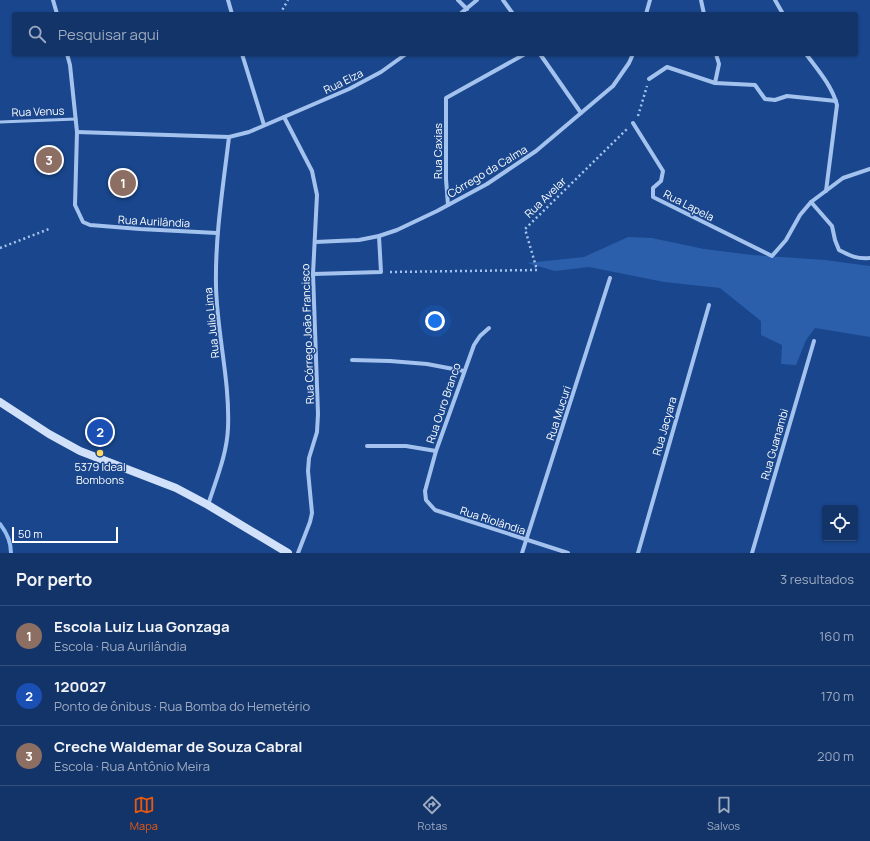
<!DOCTYPE html>
<html lang="pt">
<head>
<meta charset="utf-8">
<style>
  body { margin:0; font-family:Manrope,sans-serif; background:#203f71; color:#f1f3f6 }
  .controls { position:absolute; right:12px; bottom:12px; display:grid; overflow:hidden; border-radius:4px; box-shadow:0 1px 3px #0004 }
  .controls button { width:36px; height:36px; display:grid; place-items:center; padding:0; border:0; border-bottom:1px solid #324f7d; background:#133469; color:#f1f3f6; font:20px sans-serif }
  .scale { position:absolute; left:12px; bottom:10px; width:106px; box-sizing:border-box; padding-left:4px; border:2px solid #fff; border-top:0; font-size:11px; line-height:14px; white-space:nowrap; color:#fff; -webkit-text-stroke:3px #19468c; paint-order:stroke }
  .you { position:absolute; left:435px; top:321px; width:14px; height:14px; margin:-10px; border:3px solid #fff; border-radius:50%; background:#1a73e8; box-shadow:0 0 0 6px #1a73e833 }
  .badge { display:grid; place-items:center; width:26px; height:26px; border-radius:50%; background:#ea580c; color:#fff; font-size:13px; font-weight:700 }
  .pin { position:absolute; translate:-50% -50%; border:2px solid #fff; box-shadow:0 1px 4px #0006 }
  .list { margin:0; padding:0; list-style:none }
  h2 { display:flex; justify-content:space-between; align-items:center; height:52px; margin:0; padding:0 16px; font-size:17px }
  h2 small { font-size:13px; font-weight:400; color:#9daac0 }
  .list li { display:grid; grid-template-columns:26px 1fr auto; gap:12px; align-items:center; box-sizing:border-box; height:60px; padding:0 16px; border-top:1px solid #324f7d }
  .list b { display:block; font-size:15px; white-space:nowrap }
  .list p { margin:0; font-size:13px; white-space:nowrap; color:#9daac0 }
  .list em { font-size:13px; font-style:normal; color:#9daac0 }
  .icon { flex:none; width:22px; height:22px; fill:none; stroke:currentColor; stroke-width:2; stroke-linecap:round; stroke-linejoin:round }
  .map { position:relative; flex:none; width:870px; height:553px; overflow:hidden }
  .search { position:absolute; background:#133469; box-shadow:0 1px 3px #0004; left:12px; right:12px; top:12px; height:44px; display:flex; align-items:center; gap:10px; box-sizing:border-box; padding:0 14px; border-radius:4px; color:#9daac0; font-size:15px }
  .sheet { height:232px; background:#133469 }
  nav { display:flex; justify-content:space-around; align-items:center; box-sizing:border-box; height:56px; border-top:1px solid #324f7d; background:#133469; font-size:11px; color:#9daac0 }
  nav a { display:grid; justify-items:center; gap:2px }
  nav .on { color:#ea580c }
  .map>svg:first-child { display:block }
</style>
</head>
<body>
<div class="map">
<svg width="870" height="553" viewBox="0 0 870 553">
  <rect width="100%" height="100%" fill="#19468c"/>
  <polygon fill="#2b5fab" points="628,237 652,238 704,249 752,255 825,260 870,266 870,337 815,328 806,340 796,365 781,364 782,345 761,335 761,321 720,288 664,282 589,267 555,271 527,263 584,257"/>
  <g fill="none" stroke-linecap="round" stroke-linejoin="round">
    <path stroke="#96bcf1" stroke-width="4" d="M0,524C7,533 11,541 11,553"/>
    <g stroke="#a4c2ee" stroke-width="2.5" stroke-dasharray="2 3" stroke-linecap="butt">
      <polyline points="280,14 288,0"/>
      <polyline points="638,116 647,86"/>
      <polyline points="0,248 49,229"/>
      <polyline points="390,272 537,270 525,229 627,129"/>
    </g>
    <polyline stroke="#a4c2ee" stroke-width="3" points="0,122 76,119"/>
    <g stroke="#a4c2ee" stroke-width="4">
      <polyline points="53,0 57,14"/>
      <polyline points="228,0 232,14"/>
      <polyline points="458,0 467,9"/>
      <polyline points="503,0 513,14"/>
      <polyline points="701,0 704,14"/>
      <polyline points="775,0 783,14"/>
      <polyline points="460,14 477,0"/>
      <polyline points="646,14 650,0"/>
      <polyline points="67,54 70,65 77,132 75,205 83,222 90,225 140,229 217,233"/>
      <polyline points="242,54 264,125"/>
      <polyline points="540,54 581,113"/>
      <path d="M806,54C818,70 832,86 837,105L826,191"/>
      <polyline points="649,79 667,67 715,83 755,85 765,99 775,100 787,96 836,101"/>
      <polyline points="715,83 719,64 716,54"/>
      <polyline points="284,117 312,171 317,195 313,274 318,414 317,432 309,458 308,471 312,513 310,522 298,553"/>
      <polyline points="633,123 663,171 661,181 653,188 653,197 772,256 786,240 800,215 811,202 843,178 870,169"/>
      <polyline points="77,132 229,137 249,132 349,89 381,72 406,54"/>
      <path d="M811,202L832,226L835,240L839,250C851,256 856,259 870,258"/>
      <polyline points="448,205 446,179 446,98 525,54"/>
      <polyline points="315,242 359,240 379,236 397,230 437,211 487,184 536,151 613,86 629,63 633,54"/>
      <polyline points="313,274 381,272 379,236"/>
      <polyline points="489,328 480,336 474,345 436,451 425,491 426,500 435,510 568,553"/>
      <polyline points="352,360 390,361 427,364 464,371"/>
      <polyline points="367,446 406,446 436,451"/>
      <path d="M208,505C216,480 227,454 228,428C230,380 217,334 216,286C215,236 223,187 229,137"/>
      <polyline points="522,553 610,278"/>
      <polyline points="638,553 709,305"/>
      <polyline points="752,553 814,341"/>
    </g>
    <polyline stroke="#d1e1fa" stroke-width="8" points="0,402 49,434 80,451 176,488 208,505 288,553"/>
  </g>
  <circle fill="#ffd961" stroke="#19468c" stroke-width="1.5" cx="100" cy="453" r="4"/>
  <g text-anchor="middle" dominant-baseline="central" stroke-width="3" stroke-linejoin="round" paint-order="stroke">
    <g font-size="11" fill="#fff" stroke="#19468c">
      <text transform="translate(343 81) rotate(-26)">Rua Elza</text>
      <text transform="translate(38 111) rotate(-2)">Rua Venus</text>
      <text transform="translate(437 151) rotate(-90)">Rua Caxias</text>
      <text transform="translate(487 171) rotate(-31)">Córrego da Calma</text>
      <text transform="translate(545 197) rotate(-44)">Rua Avelar</text>
      <text transform="translate(689 205) rotate(27)">Rua Lapela</text>
      <text transform="translate(154 221) rotate(3)">Rua Aurilândia</text>
      <text transform="translate(211 323) rotate(-96)">Rua Julio Lima</text>
      <text transform="translate(307 334) rotate(-92)">Rua Córrego João Francisco</text>
      <text transform="translate(443 403) rotate(-71)">Rua Ouro Branco</text>
      <text transform="translate(558 413) rotate(-72)">Rua Mucuri</text>
      <text transform="translate(664 426) rotate(-74)">Rua Jacyara</text>
      <text transform="translate(774 444) rotate(-74)">Rua Guanambi</text>
      <text transform="translate(493 520) rotate(18)">Rua Riolândia</text>
    </g>
    <g font-size="11" fill="#fff" stroke="#19468c">
      <text x="100" y="466">5379 Ideal<tspan x="100" dy="13">Bombons</tspan></text>
    </g>
  </g>
</svg>
<div class="controls">
<button><svg class="icon" aria-label="locate" viewBox="0 0 24 24"><circle cx="12" cy="12" r="6"/><path d="M12 2v4M12 18v4M2 12h4M18 12h4"/></svg></button>
</div>
<div class="scale">50 m</div>
<div class="you"></div>
<div class="pin badge" style="left:123px;top:183px;background:#8d6e63">1</div>
<div class="pin badge" style="left:100px;top:432px;background:#1a4fb4">2</div>
<div class="pin badge" style="left:49px;top:160px;background:#8d6e63">3</div>
<div class="search"><svg class="icon" aria-label="search" viewBox="0 0 24 24"><circle cx="10" cy="10" r="6"/><path d="M15 15l6 6"/></svg>Pesquisar aqui</div>
</div>
<section class="sheet">
<h2>Por perto<small>3 resultados</small></h2>
<ul class="list">
<li><span class="badge" style="background:#8d6e63">1</span><div><b>Escola Luiz Lua Gonzaga</b><p>Escola · Rua Aurilândia</p></div><em>160 m</em></li>
<li><span class="badge" style="background:#1a4fb4">2</span><div><b>120027</b><p>Ponto de ônibus · Rua Bomba do Hemetério</p></div><em>170 m</em></li>
<li><span class="badge" style="background:#8d6e63">3</span><div><b>Creche Waldemar de Souza Cabral</b><p>Escola · Rua Antônio Meira</p></div><em>200 m</em></li>
</ul>
</section>
<nav>
<a class="on"><svg class="icon" aria-label="map" viewBox="0 0 24 24"><path d="M3 6l6-2 6 2 6-2v14l-6 2-6-2-6 2zM9 4v14M15 6v14"/></svg>Mapa</a>
<a><svg class="icon" aria-label="directions" viewBox="0 0 24 24"><path d="M12 3l9 9-9 9-9-9zM9 14v-3h6M13 9l2 2-2 2"/></svg>Rotas</a>
<a><svg class="icon" aria-label="saved" viewBox="0 0 24 24"><path d="M7 4h10v16l-5-4-5 4z"/></svg>Salvos</a>
</nav>
</body>
</html>
